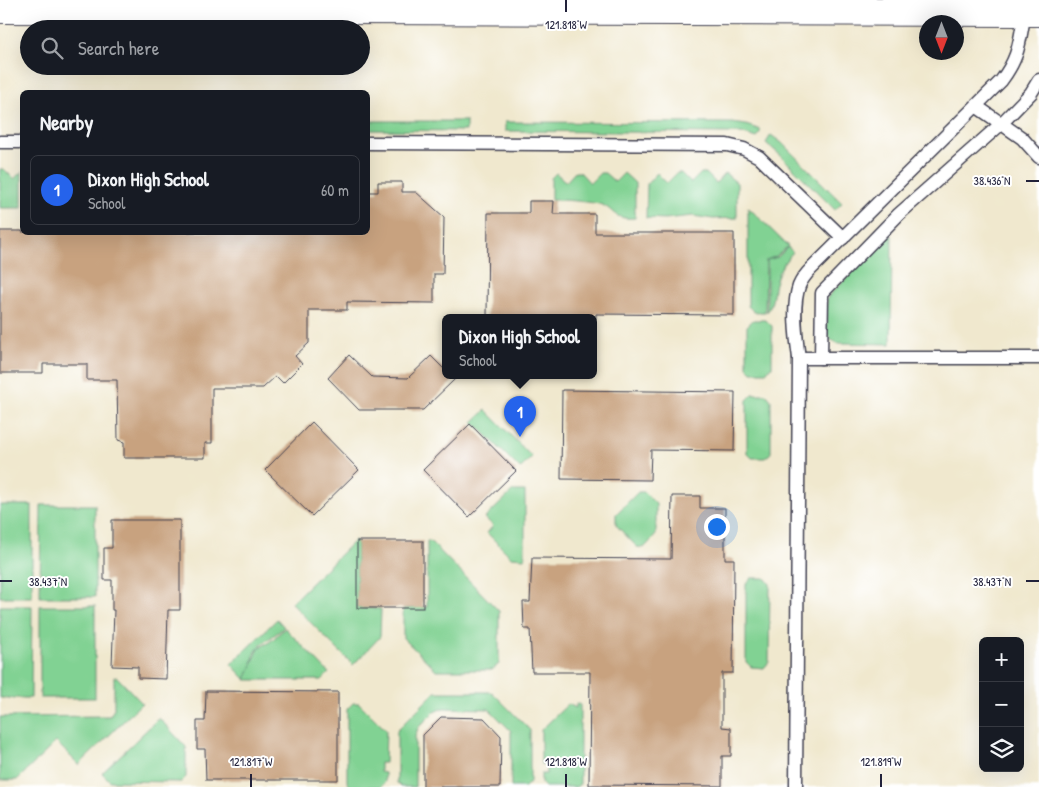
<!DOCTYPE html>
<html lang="en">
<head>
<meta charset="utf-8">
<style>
  body { margin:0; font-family:"Patrick Hand",sans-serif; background:#242831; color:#f1f3f6 }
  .controls { position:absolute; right:15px; bottom:15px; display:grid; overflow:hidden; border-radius:8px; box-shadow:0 5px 20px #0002 }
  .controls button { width:45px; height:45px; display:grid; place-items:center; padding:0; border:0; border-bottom:1px solid #363941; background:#171b24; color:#f1f3f6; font:25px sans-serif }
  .compass { position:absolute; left:919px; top:15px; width:45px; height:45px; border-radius:50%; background:#171b24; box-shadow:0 5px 20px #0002; rotate:180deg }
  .you { position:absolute; left:716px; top:526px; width:18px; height:18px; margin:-12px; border:4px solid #fff; border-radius:50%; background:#1a73e8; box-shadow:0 0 0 8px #1a73e833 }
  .badge { display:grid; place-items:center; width:32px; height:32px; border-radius:50%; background:#2563eb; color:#fff; font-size:16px; font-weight:700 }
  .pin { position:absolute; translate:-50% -41px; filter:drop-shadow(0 1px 2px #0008) }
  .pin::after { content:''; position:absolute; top:26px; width:18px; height:15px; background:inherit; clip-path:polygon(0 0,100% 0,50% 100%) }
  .popup { position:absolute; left:442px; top:314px; width:155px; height:65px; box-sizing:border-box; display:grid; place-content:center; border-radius:8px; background:#171b24; filter:drop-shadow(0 1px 4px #0005); font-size:16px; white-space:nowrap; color:#9ea1a6 }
  .popup b { font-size:19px; color:#f1f3f6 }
  .popup::after { content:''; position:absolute; left:50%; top:100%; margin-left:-10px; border:10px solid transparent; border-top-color:#171b24 }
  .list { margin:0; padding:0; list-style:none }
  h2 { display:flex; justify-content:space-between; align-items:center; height:65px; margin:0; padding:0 20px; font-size:21px }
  h2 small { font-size:16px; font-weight:400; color:#9ea1a6 }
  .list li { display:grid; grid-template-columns:32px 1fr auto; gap:15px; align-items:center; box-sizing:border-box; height:70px; margin:0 10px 10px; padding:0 10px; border:1px solid #363941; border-radius:8px }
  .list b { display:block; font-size:19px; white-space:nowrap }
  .list p { margin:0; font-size:16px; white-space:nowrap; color:#9ea1a6 }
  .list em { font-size:16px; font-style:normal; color:#9ea1a6 }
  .icon { flex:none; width:28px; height:28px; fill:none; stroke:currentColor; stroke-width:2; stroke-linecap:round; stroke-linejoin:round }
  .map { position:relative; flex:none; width:1039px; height:787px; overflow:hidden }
  .search { position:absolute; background:#171b24; box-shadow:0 5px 20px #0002; left:20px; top:20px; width:350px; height:55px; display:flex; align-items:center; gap:12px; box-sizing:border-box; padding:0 18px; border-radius:28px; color:#9ea1a6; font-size:19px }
  .panel { position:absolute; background:#171b24; box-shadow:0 5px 20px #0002; left:20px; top:90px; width:350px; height:145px; border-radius:8px }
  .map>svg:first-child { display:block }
</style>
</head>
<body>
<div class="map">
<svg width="1039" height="787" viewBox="0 0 1039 787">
  <rect width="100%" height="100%" fill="#fff"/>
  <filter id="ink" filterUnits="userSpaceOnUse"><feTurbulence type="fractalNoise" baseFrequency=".02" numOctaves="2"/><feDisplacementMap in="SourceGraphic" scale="10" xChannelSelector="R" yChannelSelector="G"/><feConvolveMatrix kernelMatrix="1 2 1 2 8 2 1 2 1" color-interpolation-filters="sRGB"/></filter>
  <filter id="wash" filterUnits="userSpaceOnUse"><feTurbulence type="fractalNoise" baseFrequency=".0096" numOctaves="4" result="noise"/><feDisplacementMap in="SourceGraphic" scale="20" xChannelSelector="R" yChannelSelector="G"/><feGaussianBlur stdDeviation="1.12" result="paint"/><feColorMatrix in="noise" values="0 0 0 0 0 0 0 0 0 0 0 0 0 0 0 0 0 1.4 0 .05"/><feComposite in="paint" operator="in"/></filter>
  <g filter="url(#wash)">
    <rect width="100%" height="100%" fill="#f0e8ce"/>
    <g fill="#81d293" stroke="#527a67">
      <polygon points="368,121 466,121 466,131 368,130"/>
      <polygon points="505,122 733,123 746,125 761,130 757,138 741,133 730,133 505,131"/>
      <polygon points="771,135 782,143 842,203 835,210 779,154 766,143"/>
      <polygon points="0,169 4,169 14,179 22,171 22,208 0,208"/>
      <path d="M575,172H580L590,183L600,173H605L615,182L624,173L635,183V218C611,220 616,209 599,204C584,201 565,200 551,200V178L556,173L566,182Z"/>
      <polygon points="657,173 667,183 677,173 681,173 691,183 701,173 706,173 716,183 725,173 737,183 737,218 713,219 693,216 665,219 646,218 647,184"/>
      <polygon points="748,207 788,246 777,256 766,260 765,312 754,312 748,306"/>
      <polygon points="892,235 891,344 838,343 831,340 827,333 827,300 828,296 888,237"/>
      <path d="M788,247L793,252C785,261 779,269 776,280C772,291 774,304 767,312V260L778,257Z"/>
      <polygon points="753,320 766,320 772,326 772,367 766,372 752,372 747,367 747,326"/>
      <polygon points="753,394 766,394 771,400 771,453 765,458 752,458 747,453 747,400"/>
      <polygon points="486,410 532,457 520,469 473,422"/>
      <polygon points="513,491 525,491 525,558 511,557 487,533 493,526 485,518"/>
      <polygon points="638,492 644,492 656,504 656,535 644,548 637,547 616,525 616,514"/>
      <rect x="0" y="505" width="32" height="92"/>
      <polygon points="41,505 95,505 95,597 40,597"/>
      <polygon points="355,540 357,541 357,608 381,609 380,637 353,665 291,603"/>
      <polygon points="427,541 430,541 499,611 499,664 492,670 436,670 403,638 403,609 427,607"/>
      <polygon points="751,578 765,578 770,584 769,662 764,668 751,667 746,662 746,584"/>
      <polygon points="0,606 32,606 31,698 0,698"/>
      <rect x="40" y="606" width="55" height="92"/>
      <path d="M277,619L284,627C269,641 255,643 252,664L259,648L271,641L285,628L329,673L322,680H246L252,665L245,679L231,664Z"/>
      <polygon points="114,677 117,677 142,703 79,765 56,742 17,780 0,780 0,717 110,716 114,709"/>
      <polygon points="435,692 492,692 530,730 530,782 525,787 511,787 511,731 489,709 443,708 434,712 418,728 415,737 415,787 401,787 397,783 397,730"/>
      <polygon points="353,703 359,703 386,730 385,763 380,763 380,772 385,773 385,782 381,787 351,787 347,782 347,709"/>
      <polygon points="568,704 576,708 576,704 580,704 580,784 576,787 545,787 541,783 541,774 546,774 546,765 541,764 541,730"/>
      <polygon points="159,718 186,747 186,777 181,782 110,781 102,773"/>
    </g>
    <g id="blocks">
      <g fill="#c8a27f">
        <polygon points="378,182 402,182 402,192 416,192 444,217 443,274 434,274 434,303 347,302 347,310 309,310 309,343 295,356 302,364 283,383 276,376 263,388 212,388 212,443 205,443 205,458 124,458 124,442 118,440 117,380 87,380 87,364 43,364 43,373 0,373 0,231 22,231 22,232 368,232 368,192 378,192"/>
        <polygon points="529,201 554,201 553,214 595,214 595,233 734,233 734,315 596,314 596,318 487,318 488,213 529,213"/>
        <polygon points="349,355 372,377 408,378 431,356 446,371 446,376 452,376 455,379 423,410 359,410 328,378"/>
        <polygon points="562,390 735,392 734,451 651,450 650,480 561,479"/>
        <polygon points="312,422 359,470 312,516 265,470"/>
        <polygon points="470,424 516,471 469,517 423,470"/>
        <polygon points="672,496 700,496 700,508 725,508 725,559 734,559 733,673 722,673 722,727 731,728 731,756 722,756 722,786 589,785 590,672 532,672 530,629 524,629 523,602 530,602 532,558 671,559"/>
        <polygon points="112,520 180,520 180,610 168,610 166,679 138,678 138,667 112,666 114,610 112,610 112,580 104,580 104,548 112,548"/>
        <rect x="357" y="541" width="66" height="67"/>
        <polygon points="206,691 338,692 338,780 206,780 205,749 197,749 197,721 205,721"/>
        <polygon points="441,717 484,718 501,736 500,787 423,787 423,735"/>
      </g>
    </g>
  </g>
  <g filter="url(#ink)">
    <use href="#blocks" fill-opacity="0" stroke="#414051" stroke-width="1"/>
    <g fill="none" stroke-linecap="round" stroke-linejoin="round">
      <defs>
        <g id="service">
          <polyline points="976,106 1022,138 1039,157"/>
          <polyline points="0,142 22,142"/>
          <polyline points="368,143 727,145 744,149 759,157 843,238"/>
          <polyline points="799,358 1039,358"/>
          <polyline points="821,358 822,293 899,214 1001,124 1031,93 1039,80"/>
          <path d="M796,787L799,358C796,337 792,306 799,286C802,279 806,274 811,269L1001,81C1020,56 1019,42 1025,12"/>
        </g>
        <polyline id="tertiary" points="0,9 1039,12"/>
      </defs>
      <use href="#service" stroke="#414051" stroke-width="15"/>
      <use href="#tertiary" stroke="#414051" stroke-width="30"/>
      <use href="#service" stroke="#fff" stroke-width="12"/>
      <use href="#tertiary" stroke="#fff" stroke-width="28"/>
    </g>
  </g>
  <path fill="none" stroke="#22223b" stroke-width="2" d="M566,0V12M1026,181H1039M0,581H12M1026,581H1039M251,774V787M566,774V787M881,774V787"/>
  <g font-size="12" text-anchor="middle" fill="#22223b" stroke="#fff" stroke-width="4" stroke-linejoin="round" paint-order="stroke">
    <text x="566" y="29">121.818°W</text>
    <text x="992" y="185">38.436°N</text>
    <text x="992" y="586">38.437°N</text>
    <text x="48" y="586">38.437°N</text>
    <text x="251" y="766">121.817°W</text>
    <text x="566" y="766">121.818°W</text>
    <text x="881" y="766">121.819°W</text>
  </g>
</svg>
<div class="controls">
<button>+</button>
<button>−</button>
<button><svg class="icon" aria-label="layers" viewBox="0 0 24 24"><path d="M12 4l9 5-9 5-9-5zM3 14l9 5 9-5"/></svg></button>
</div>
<svg class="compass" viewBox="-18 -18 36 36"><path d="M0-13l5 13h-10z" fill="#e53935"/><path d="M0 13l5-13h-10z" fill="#9ea1a6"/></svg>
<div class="you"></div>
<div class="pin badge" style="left:520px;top:437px">1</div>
<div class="popup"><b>Dixon High School</b>School</div>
<div class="search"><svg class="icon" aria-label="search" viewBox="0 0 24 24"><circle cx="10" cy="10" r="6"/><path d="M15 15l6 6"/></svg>Search here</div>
<section class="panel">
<h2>Nearby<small></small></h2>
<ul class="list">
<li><span class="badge">1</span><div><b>Dixon High School</b><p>School</p></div><em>60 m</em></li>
</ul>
</section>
</div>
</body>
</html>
